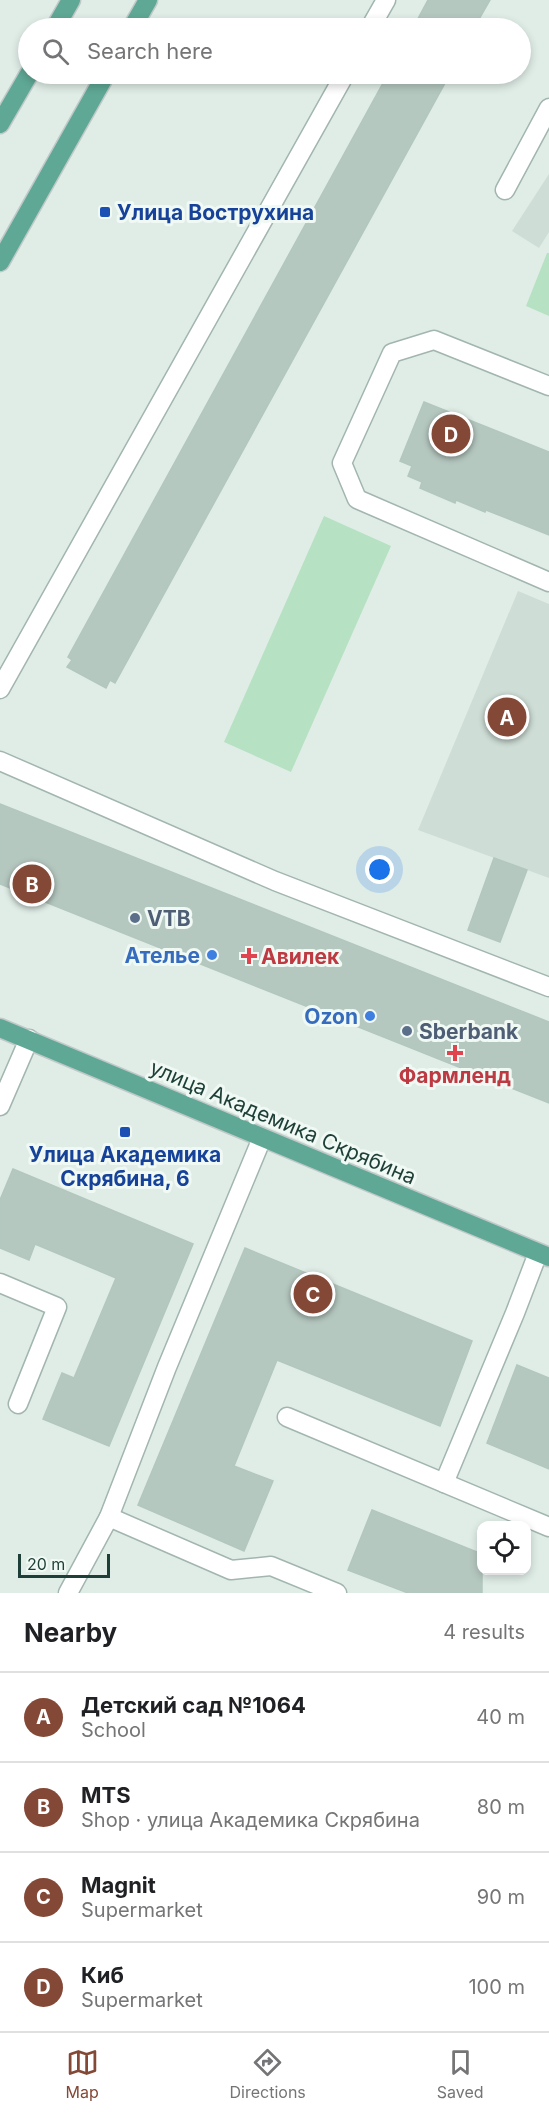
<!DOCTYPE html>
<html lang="en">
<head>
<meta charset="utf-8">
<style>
  body { margin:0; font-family:Inter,sans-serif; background:#f6f6f6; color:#202124 }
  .controls { position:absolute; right:18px; bottom:18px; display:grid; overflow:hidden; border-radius:12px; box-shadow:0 3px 9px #0003 }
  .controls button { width:54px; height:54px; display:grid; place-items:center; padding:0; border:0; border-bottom:2px solid #e0e0e0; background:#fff; color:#202124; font:30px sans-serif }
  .scale { position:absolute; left:18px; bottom:15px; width:92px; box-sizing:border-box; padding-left:6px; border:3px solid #1e3f37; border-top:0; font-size:16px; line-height:21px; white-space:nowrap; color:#1e3f37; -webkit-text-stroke:4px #f1f9f5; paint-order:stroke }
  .you { position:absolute; left:380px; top:870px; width:21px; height:21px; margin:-15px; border:4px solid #fff; border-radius:50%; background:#1a73e8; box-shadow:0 0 0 9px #1a73e833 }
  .badge { display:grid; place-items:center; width:39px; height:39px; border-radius:50%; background:#844836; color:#fff; font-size:20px; font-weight:700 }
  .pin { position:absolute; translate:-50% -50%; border:3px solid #fff; box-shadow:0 2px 6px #0006 }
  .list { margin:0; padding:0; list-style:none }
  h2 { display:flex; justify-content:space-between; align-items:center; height:78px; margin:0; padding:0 24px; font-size:26px }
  h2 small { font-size:20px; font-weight:400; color:#757577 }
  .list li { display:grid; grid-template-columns:39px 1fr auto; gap:18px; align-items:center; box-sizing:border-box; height:90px; padding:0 24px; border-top:2px solid #e0e0e0 }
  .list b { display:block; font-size:22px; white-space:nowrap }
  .list p { margin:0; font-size:20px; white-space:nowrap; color:#757577 }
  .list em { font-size:20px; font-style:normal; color:#757577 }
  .icon { flex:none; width:33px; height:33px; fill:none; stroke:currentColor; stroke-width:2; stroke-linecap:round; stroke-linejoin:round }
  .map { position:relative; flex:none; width:549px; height:1593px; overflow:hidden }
  .search { position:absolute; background:#fff; box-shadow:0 3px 9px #0003; left:18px; right:18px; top:18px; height:66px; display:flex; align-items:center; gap:15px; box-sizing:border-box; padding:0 21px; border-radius:33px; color:#757577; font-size:22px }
  .sheet { height:438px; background:#fff }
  nav { display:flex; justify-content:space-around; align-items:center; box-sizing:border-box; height:84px; border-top:2px solid #e0e0e0; background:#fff; font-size:16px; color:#757577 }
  nav a { display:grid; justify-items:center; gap:3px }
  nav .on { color:#844836 }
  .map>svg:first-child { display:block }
</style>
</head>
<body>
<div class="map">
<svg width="549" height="1593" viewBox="0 0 549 1593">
  <rect width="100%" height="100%" fill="#e0ede7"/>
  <g fill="#ceddd6">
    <polygon points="549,174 549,232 539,248 512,231"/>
    <polygon points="518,591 549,604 549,878 418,830"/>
  </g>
  <g fill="#b6e1c2">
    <polygon points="547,253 549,253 549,316 526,306"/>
    <polygon points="324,516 391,546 291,772 224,742"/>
  </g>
  <g fill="#b5c8c0" stroke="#b2c7be" stroke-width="1.5">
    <polygon points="428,0 490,0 474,28 413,28"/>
    <polygon points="388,74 450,74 115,683 110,680 106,688 67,667 72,660 68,657"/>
    <polygon points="424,402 549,452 549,535 486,510 485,512 456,500 455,503 420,488 422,482 408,476 412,466 400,461"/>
    <polygon points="0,804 549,1022 549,1103 0,884"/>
    <polygon points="494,858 527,870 500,942 468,930"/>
    <polygon points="13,1169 193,1244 109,1446 43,1419 62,1373 74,1378 116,1278 35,1244 29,1260 0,1248 0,1200"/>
    <polygon points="245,1248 472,1341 440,1426 277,1360 234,1466 273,1481 244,1551 138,1505"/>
    <polygon points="517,1365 549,1378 549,1469 487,1443"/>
    <polygon points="372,1510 482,1554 482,1593 408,1593 348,1570"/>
  </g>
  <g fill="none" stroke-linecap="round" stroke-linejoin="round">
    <defs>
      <g id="minor">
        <polyline points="370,28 386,0"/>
        <polyline points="505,190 549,108"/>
        <polyline points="549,386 434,340 392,353 342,463 357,499 549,582"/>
        <polyline points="0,689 345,74"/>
        <polyline points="0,761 275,881 549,987"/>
        <polyline points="0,1106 29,1039"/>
        <polyline points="0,1283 57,1307 18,1404"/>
        <polyline points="287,1417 549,1527"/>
        <polyline points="444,1483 515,1313 538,1253"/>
        <polyline points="109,1517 231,1570 271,1566 337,1593"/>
        <polyline points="68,1593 109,1517 167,1367 262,1138"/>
      </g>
      <g id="major">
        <polyline points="55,28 71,0"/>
        <polyline points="132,28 148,0"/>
        <polyline points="0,124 29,74"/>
        <polyline points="0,262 106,74"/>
        <polyline points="0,1028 549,1257"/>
      </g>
    </defs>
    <use href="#minor" stroke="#a2b5af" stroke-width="21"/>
    <use href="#major" stroke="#c0c9c7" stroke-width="21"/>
    <use href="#minor" stroke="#fff" stroke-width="18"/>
    <use href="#major" stroke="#5fa895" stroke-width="18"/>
  </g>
  <g fill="#1a4fb4" stroke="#f1f9f5" stroke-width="2">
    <rect x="99" y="206" width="12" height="12" rx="3"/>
    <rect x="119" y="1126" width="12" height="12" rx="3"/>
  </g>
  <g fill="#5c6f8a" stroke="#f1f9f5" stroke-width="2">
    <circle cx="135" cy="918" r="6"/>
    <circle cx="407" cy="1031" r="6"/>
  </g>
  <g fill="#3f7fe0" stroke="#f1f9f5" stroke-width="2">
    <circle cx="212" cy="955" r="6"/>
    <circle cx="370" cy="1016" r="6"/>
  </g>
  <g fill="#e0444e" stroke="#f1f9f5" stroke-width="2">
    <path d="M246 947h6v6h6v6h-6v6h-6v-6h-6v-6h6z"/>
    <path d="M452 1044h6v6h6v6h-6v6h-6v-6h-6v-6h6z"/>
  </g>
  <g text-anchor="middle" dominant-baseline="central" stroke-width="6" stroke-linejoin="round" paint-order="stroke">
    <g font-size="21" font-weight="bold" fill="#164399" stroke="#f1f9f5" text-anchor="start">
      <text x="117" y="212">Улица Вострухина</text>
      <text x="125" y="1154" text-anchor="middle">Улица Академика<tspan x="125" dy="24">Скрябина, 6</tspan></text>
    </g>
    <g font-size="21" font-weight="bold" fill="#4e5e75" stroke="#f1f9f5" text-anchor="start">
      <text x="147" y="918">VTB</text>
      <text x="419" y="1031">Sberbank</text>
    </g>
    <g font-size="21" font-weight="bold" fill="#366cbe" stroke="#f1f9f5" text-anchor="end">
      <text x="200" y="955">Ателье</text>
      <text x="358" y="1016">Ozon</text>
    </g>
    <g font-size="21" font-weight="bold" fill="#be3a42" stroke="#f1f9f5" text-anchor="start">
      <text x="261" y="956">Авилек</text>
      <text x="455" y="1075" text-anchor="middle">Фармленд</text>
    </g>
    <g font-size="21" fill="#1e3f37" stroke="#f1f9f5">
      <text transform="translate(283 1122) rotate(23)">улица Академика Скрябина</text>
    </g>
  </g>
</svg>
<div class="controls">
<button><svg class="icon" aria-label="locate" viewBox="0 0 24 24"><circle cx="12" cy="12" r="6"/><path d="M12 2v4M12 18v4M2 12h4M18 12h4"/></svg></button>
</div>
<div class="scale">20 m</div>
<div class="you"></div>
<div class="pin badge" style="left:507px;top:717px">A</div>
<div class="pin badge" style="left:32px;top:884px">B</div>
<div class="pin badge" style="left:313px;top:1294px">C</div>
<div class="pin badge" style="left:451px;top:434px">D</div>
<div class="search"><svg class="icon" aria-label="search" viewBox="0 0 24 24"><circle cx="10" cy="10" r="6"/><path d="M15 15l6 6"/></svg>Search here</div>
</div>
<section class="sheet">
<h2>Nearby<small>4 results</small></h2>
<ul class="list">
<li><span class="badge">A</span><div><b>Детский сад №1064</b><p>School</p></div><em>40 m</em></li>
<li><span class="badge">B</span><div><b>MTS</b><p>Shop · улица Академика Скрябина</p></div><em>80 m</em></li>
<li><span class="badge">C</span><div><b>Magnit</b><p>Supermarket</p></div><em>90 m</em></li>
<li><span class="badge">D</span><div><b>Киб</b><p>Supermarket</p></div><em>100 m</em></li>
</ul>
</section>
<nav>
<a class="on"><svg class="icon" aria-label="map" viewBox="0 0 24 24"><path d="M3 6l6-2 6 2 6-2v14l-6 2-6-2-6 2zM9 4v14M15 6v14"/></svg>Map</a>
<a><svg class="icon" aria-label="directions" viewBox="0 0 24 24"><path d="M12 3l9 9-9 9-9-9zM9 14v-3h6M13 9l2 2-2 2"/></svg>Directions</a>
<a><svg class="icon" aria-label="saved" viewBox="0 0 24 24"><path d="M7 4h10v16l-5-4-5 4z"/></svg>Saved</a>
</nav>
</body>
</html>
